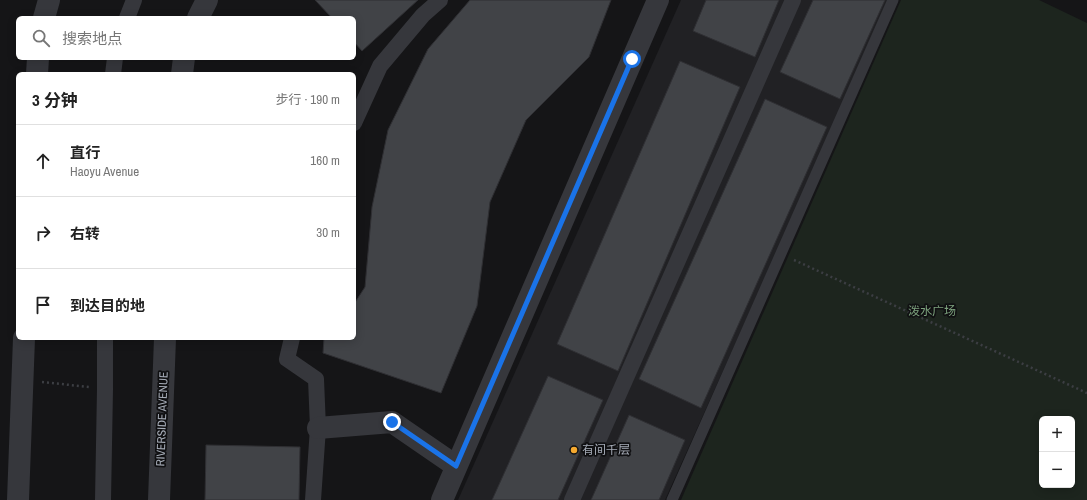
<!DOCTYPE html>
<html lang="zh">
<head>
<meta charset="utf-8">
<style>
  body { margin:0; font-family:"Archivo Narrow","Noto Sans SC",sans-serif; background:#f2f2f2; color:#222 }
  .controls { position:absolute; right:12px; bottom:12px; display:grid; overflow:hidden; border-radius:6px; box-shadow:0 2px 10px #0003 }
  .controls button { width:36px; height:36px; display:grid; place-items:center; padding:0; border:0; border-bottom:1px solid #e0e0e0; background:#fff; color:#222; font:20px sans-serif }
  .stop { position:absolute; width:12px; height:12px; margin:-9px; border:3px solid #1a73e8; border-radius:50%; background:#fff }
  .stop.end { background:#1a73e8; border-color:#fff; box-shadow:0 1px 4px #0008 }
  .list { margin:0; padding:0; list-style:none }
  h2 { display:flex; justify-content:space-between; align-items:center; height:52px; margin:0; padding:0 16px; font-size:17px }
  h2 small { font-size:13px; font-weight:400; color:#767676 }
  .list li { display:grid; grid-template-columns:26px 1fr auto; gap:12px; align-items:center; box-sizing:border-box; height:72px; padding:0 16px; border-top:1px solid #e0e0e0 }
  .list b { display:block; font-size:15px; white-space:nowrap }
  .list p { margin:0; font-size:13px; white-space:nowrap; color:#767676 }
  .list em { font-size:13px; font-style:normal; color:#767676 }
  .icon { flex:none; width:22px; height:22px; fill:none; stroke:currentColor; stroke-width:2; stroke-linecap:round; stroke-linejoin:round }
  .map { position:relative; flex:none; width:1087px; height:500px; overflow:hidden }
  .search { position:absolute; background:#fff; box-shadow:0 2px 10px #0003; left:16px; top:16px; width:340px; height:44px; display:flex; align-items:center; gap:10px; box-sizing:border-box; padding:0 14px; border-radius:6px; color:#767676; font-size:15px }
  .panel { position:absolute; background:#fff; box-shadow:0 2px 10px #0003; left:16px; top:72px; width:340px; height:268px; border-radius:6px }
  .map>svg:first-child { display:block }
</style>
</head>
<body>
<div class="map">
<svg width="1087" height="500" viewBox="0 0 1087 500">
  <rect width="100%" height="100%" fill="#151517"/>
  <polygon fill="#212124" points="681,0 890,0 665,500 458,500"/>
  <path fill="#1d251e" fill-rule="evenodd" d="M901,0H1039L1087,23V500H681ZM1042,419H1072V485H1042Z"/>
  <g fill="#414347" stroke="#2f2f33">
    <polygon points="315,0 418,0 362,51 354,42 354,18 332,18"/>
    <polygon points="470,0 611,0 589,57 526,120 490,202 477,306 441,393 323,353 324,338 354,338 354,304 365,287 372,207 388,130 428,49"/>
    <polygon points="706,0 779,0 755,57 693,31"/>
    <polygon points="813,0 885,0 840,99 780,72"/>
    <polygon points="680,61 740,87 618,371 557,344"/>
    <polygon points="765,99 827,127 701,408 639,379"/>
    <polygon points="548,376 603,400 558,500 492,500"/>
    <polygon points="629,415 685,440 659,500 591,500"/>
    <polygon points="206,445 300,447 299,500 205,500"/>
  </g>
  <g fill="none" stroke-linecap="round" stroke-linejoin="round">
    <g stroke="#3c3e43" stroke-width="2.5" stroke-dasharray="2 3" stroke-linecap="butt">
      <polyline points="794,260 1087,393"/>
      <polyline points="42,382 89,387"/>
    </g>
    <polyline stroke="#36373c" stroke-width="11" points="672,500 893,0"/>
    <g stroke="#36373c" stroke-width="16">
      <polyline points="127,18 134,0"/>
      <polyline points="113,74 115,58"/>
      <polyline points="354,123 380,66 423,15 440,0"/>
      <polyline points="292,338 287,359 316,379 318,428 313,500"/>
      <polyline points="103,500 105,389 105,338"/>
      <polyline points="572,500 793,0"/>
    </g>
    <g stroke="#36373c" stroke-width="22">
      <polyline points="44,18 49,0"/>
      <polyline points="198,18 207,0"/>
      <polyline points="37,74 38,58"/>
      <polyline points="182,74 184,58"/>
      <polyline points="318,428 392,422 456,466"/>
      <polyline points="18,500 24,338"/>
      <polyline points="159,500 165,338"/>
      <polyline points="442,500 658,0"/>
    </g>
  </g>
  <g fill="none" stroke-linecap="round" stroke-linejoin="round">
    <polyline stroke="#1a73e8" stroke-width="5" points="392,422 456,466 632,59"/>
  </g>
  <circle fill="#f5a92f" stroke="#101012" stroke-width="1.5" cx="574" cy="450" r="4"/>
  <g text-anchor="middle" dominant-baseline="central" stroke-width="3.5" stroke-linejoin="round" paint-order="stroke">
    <g font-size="12" fill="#7da37e" stroke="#101012">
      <text x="932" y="311">泼水广场</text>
    </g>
    <g font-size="12" fill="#a7adb8" stroke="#101012">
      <text transform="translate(162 419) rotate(-88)">RIVERSIDE AVENUE</text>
    </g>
    <g font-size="12" fill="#a7adb8" stroke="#101012" text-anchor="start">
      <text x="582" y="450">有间千层</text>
    </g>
  </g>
</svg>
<div class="controls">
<button>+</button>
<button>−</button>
</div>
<div class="stop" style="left:632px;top:59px"></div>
<div class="stop end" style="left:392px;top:422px"></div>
<div class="search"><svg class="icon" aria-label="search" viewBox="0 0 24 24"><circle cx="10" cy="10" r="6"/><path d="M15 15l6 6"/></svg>搜索地点</div>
<section class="panel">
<h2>3 分钟<small>步行 · 190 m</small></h2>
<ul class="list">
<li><svg class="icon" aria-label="ahead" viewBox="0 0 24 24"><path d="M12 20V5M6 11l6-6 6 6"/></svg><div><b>直行</b><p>Haoyu Avenue</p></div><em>160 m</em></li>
<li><svg class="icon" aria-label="right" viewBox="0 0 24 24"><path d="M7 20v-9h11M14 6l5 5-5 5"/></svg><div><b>右转</b></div><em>30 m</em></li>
<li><svg class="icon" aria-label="arrive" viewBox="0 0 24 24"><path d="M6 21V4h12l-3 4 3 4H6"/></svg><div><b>到达目的地</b></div></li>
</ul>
</section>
</div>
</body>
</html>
